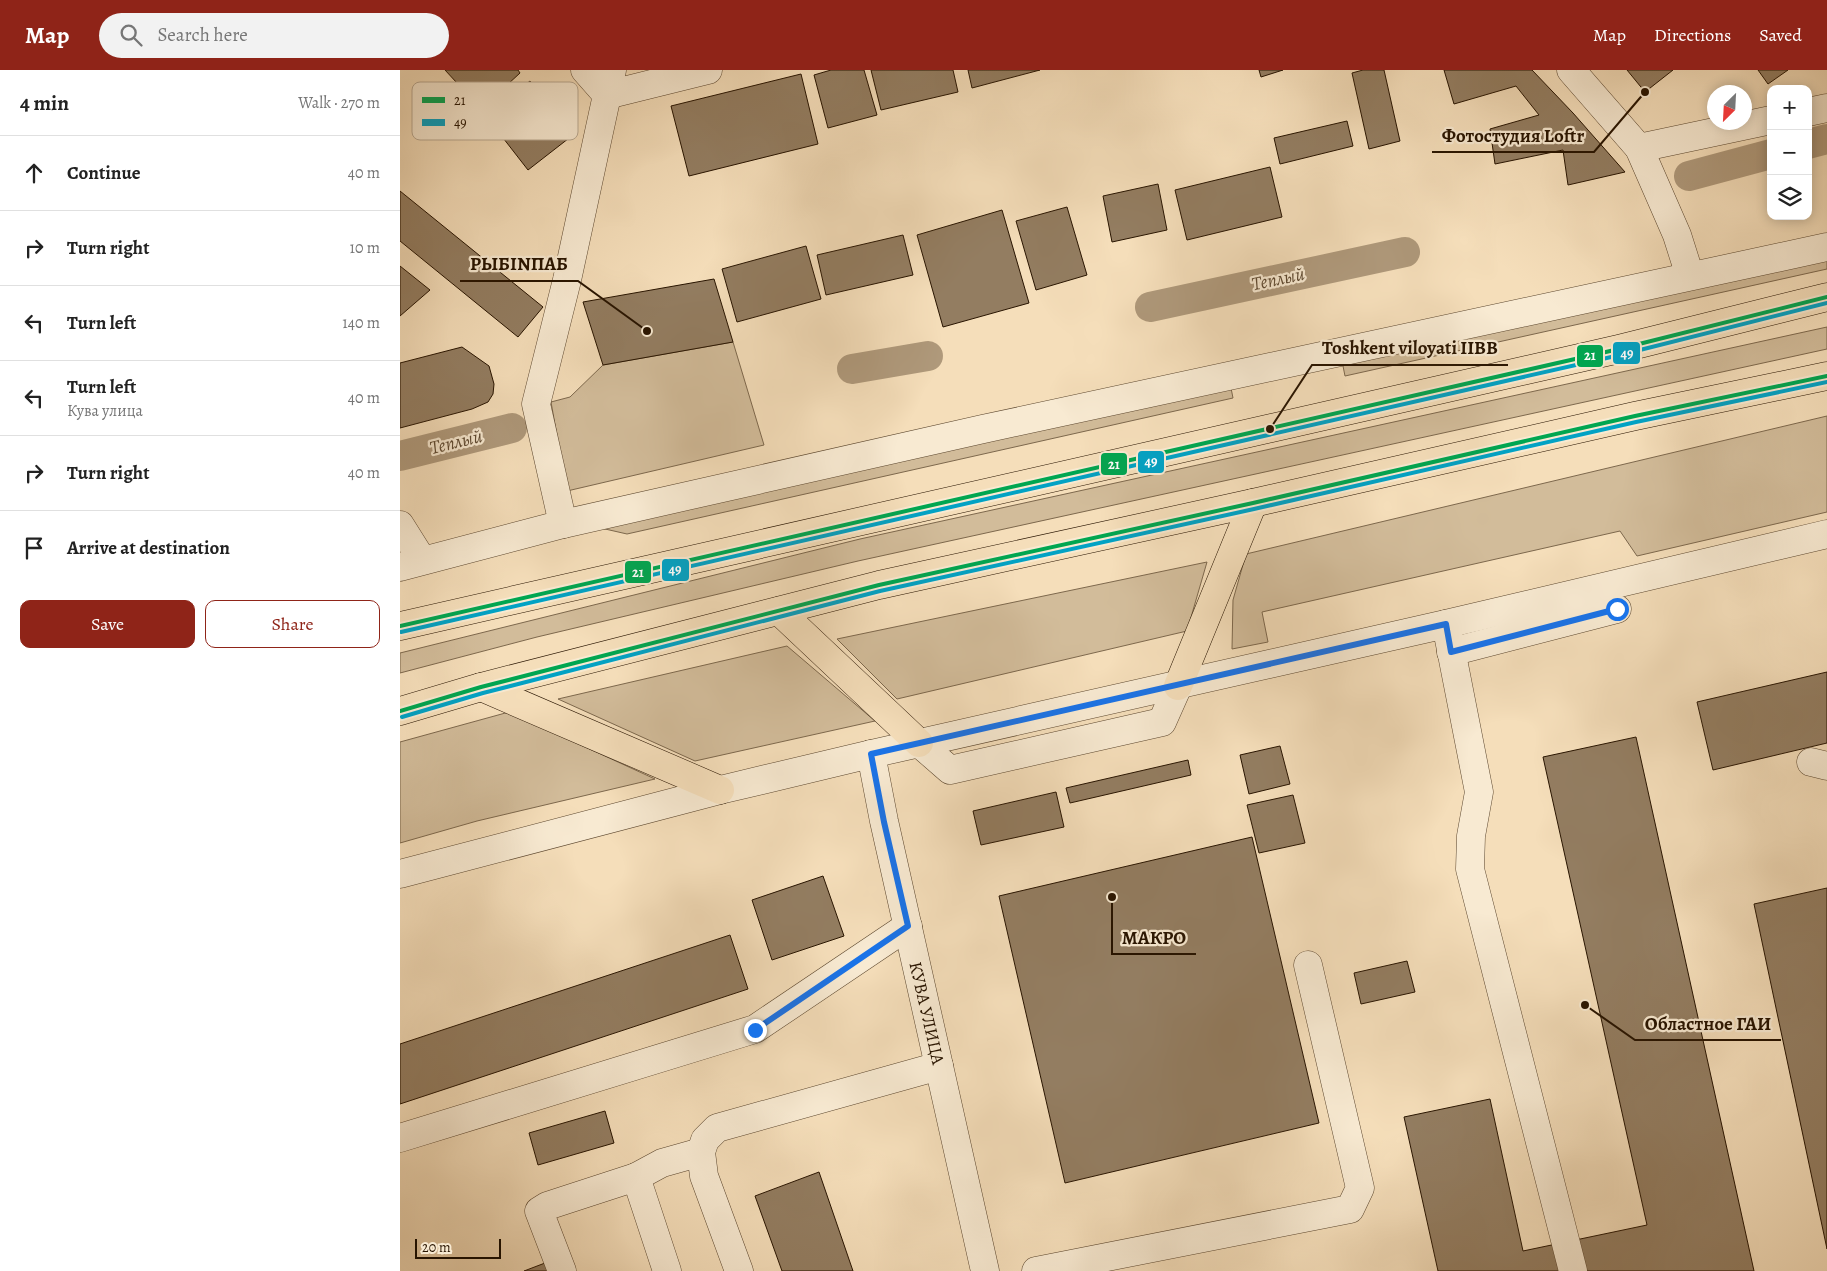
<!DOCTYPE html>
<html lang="en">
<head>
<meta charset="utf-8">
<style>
  body { margin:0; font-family:Alegreya,serif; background:#f2f2f2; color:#222 }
  .controls { position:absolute; right:15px; top:15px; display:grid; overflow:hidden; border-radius:10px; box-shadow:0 2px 12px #0003 }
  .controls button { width:45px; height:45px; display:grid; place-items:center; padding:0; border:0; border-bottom:1px solid #e0e0e0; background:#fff; color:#222; font:25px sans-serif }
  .compass { position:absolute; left:1307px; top:15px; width:45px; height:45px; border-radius:50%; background:#fff; box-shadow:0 2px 12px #0003; rotate:204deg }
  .scale { position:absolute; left:15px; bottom:12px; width:86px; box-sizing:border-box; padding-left:5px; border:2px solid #281400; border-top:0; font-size:14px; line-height:18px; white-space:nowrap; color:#281400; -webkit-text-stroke:4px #f8ead2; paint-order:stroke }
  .stop { position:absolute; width:15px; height:15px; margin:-11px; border:4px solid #1a73e8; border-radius:50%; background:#fff }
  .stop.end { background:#1a73e8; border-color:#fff; box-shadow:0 1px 5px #0008 }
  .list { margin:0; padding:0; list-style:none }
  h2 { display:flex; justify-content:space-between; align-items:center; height:65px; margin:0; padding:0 20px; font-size:21px }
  h2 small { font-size:16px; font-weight:400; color:#767676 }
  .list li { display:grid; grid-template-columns:32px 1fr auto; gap:15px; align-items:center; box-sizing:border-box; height:75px; padding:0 20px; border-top:1px solid #e0e0e0 }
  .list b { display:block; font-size:19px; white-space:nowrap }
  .list p { margin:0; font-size:16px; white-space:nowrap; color:#767676 }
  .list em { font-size:16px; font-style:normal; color:#767676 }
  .actions { display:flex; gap:10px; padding:15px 20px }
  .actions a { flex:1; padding:11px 0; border:1px solid #8f2418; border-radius:10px; text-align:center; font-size:18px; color:#8f2418 }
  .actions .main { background:#8f2418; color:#fff }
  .icon { flex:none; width:28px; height:28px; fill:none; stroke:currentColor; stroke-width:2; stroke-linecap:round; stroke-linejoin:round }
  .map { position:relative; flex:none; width:1427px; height:1201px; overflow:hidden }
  header { display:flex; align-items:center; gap:30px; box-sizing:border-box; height:70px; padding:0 25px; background:#8f2418; color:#fff }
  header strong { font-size:24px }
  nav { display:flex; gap:28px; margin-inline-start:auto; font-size:18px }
  .search { width:350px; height:45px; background:#f2f2f2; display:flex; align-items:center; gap:12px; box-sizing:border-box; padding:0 18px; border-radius:28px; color:#767676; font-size:19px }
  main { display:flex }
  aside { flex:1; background:#fff }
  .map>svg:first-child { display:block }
</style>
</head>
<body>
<header>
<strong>Map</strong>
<div class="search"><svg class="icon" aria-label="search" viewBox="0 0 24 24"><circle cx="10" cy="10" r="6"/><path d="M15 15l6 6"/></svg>Search here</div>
<nav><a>Map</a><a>Directions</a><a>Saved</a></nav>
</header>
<main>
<aside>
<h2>4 min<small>Walk · 270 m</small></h2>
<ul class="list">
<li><svg class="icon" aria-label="ahead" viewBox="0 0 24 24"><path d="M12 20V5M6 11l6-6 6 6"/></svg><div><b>Continue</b></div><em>40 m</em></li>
<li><svg class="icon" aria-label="right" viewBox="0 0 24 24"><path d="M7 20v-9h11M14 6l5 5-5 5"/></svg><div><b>Turn right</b></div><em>10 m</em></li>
<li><svg class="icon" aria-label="left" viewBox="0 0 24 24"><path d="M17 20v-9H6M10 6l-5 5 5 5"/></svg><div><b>Turn left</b></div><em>140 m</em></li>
<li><svg class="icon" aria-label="left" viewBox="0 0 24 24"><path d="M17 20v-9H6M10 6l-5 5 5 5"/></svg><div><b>Turn left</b><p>Кува улица</p></div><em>40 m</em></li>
<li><svg class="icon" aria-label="right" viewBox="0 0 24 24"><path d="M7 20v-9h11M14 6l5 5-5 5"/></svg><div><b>Turn right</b></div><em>40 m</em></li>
<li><svg class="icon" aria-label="arrive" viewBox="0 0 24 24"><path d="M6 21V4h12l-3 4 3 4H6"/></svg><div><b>Arrive at destination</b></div></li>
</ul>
<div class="actions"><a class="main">Save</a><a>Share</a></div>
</aside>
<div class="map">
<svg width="1427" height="1201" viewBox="0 0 1427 1201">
  <rect width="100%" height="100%" fill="#f5deba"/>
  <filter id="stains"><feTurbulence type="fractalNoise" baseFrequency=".004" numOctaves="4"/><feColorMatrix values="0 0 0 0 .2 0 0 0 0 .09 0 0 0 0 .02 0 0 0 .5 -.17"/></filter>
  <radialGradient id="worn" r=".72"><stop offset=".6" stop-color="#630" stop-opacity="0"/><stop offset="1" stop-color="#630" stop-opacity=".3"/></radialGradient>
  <g fill="#d2bc9a" stroke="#7d684d">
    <polygon points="1427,186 1427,199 945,306 942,291"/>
    <polygon points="1427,257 1427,279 458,491 137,567 0,603 0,583 460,469"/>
    <polygon points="333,272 364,375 167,421 151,332 170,327 203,295"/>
    <polygon points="830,313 833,328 227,464 192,456"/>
    <polygon points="1427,346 1427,442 1237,486 1220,461 862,542 868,572 832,579 833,530 846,484"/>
    <polygon points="807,492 787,561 497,629 437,569"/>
    <polygon points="387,576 475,651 295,691 158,629"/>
    <polygon points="109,642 255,709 77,751 0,773 0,672"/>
  </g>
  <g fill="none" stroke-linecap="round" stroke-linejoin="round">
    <g stroke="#af997b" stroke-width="30">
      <polyline points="1408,74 1427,69"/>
      <polyline points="1289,106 1371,84"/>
      <polyline points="750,237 1005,182"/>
      <polyline points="452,299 528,286"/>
      <polyline points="0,386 112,358"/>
    </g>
  </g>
  <g fill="#937d61" stroke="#281400">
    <polygon points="45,0 118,0 120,3 81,39"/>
    <polygon points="431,0 464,0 477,45 428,58 414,5"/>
    <polygon points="471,0 553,0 558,22 481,40"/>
    <polygon points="568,0 640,0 572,18"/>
    <polygon points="859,0 883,0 861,7"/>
    <polygon points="963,0 984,0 1000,71 969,79 952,3"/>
    <polygon points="1044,0 1132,0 1173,43 1225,102 1168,115 1163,80 1095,94 1090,59 1139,45 1116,16 1054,34"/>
    <polygon points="1227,0 1273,0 1245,22"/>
    <polygon points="1358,0 1388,0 1368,14"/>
    <polygon points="401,4 418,74 289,106 271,36"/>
    <polygon points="130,11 173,65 128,100 86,46"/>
    <polygon points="947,51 953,76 880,94 874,68"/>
    <polygon points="870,97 882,147 787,170 775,120"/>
    <polygon points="758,114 767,160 712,172 703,126"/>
    <polygon points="0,121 143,237 118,267 0,171"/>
    <polygon points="667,137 687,205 636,220 616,151"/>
    <polygon points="602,140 629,233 543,257 517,165"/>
    <polygon points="503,165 513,205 426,225 417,185"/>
    <polygon points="406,176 421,229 337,252 322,199"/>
    <polygon points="0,196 30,220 0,246"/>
    <polygon points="314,209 333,272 203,295 183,232"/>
    <polygon points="62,277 89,296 94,314 93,324 88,332 72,339 0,358 0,293"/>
    <polygon points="1427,602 1427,673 1313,700 1297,632"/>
    <polygon points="1236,667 1354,1201 1038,1201 1004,1047 1090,1029 1123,1181 1247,1155 1143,687"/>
    <polygon points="880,676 890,714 849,724 840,685"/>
    <polygon points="788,690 791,705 670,733 666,718"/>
    <polygon points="656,722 664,757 581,775 573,741"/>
    <polygon points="893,725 905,773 859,783 847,735"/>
    <polygon points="852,767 919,1053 665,1113 599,826"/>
    <polygon points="423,806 444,866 372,890 352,830"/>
    <polygon points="1427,818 1427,1179 1354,834"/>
    <polygon points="330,865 348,919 0,1034 0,974"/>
    <polygon points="1007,891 1015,922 961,934 954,903"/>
    <polygon points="205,1041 214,1073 138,1095 129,1063"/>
    <polygon points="419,1102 453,1201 382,1201 355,1126"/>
    <polygon points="145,1193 148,1201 124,1201"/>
  </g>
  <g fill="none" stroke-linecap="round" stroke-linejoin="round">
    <defs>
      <g id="minor">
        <polyline points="212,0 207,25 308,0"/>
        <polyline points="1171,0 1239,78 1277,165 1290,206"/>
        <polyline points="1408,42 1427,38"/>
        <polyline points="1239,78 1371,50"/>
        <polyline points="163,454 136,334 167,210 207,25 185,0"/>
        <polyline points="0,455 22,490"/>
        <polyline points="0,497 163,454 583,359 1427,177"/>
        <polyline points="1046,554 1079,722 1071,766 1070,799 1173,1201"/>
        <polyline points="1051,582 1217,539"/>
        <polyline points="519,673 550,700 762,652 778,616"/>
        <polyline points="471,684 484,751 585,1201"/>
        <polyline points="1411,692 1427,696"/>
        <polyline points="0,804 320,720 471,684 1046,554 1427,464"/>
        <polyline points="0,1068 355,959 508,856"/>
        <polyline points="162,1201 139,1141 147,1136 236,1107"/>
        <polyline points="267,1201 236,1107 262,1093 301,1082"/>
        <polyline points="339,1201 304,1106 301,1082 305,1070 317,1058 539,996"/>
        <polyline points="636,1201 950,1139 960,1118 908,895"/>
      </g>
      <g id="highway">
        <polyline points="379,541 519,673"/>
        <polyline points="0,556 1219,279 1427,227"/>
        <polyline points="778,616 853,433"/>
        <polyline points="81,617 320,720"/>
        <polyline points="0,641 81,617 479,515 853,433 1235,346 1427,306"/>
      </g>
    </defs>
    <use href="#minor" stroke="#5b462e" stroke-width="29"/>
    <use href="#highway" stroke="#281400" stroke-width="29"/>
    <use href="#minor" stroke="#f8ead2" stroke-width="28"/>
    <use href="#highway" stroke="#f5deba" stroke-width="28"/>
    <defs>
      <g id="bus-1">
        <polyline points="0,556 1219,279 1427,227"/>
        <polyline points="0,641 81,617 479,515 853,433 1235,346 1427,306"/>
      </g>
      <g id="bus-2">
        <polyline points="1,562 1220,285 1427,233"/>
        <polyline points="2,647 83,623 480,521 854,439 1236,352 1427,312"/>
      </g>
    </defs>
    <use href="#bus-1" stroke="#f8ead2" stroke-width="8"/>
    <use href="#bus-2" stroke="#f8ead2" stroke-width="8"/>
    <use href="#bus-1" stroke="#00a651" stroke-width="4"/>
    <use href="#bus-2" stroke="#02a2c4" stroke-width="4"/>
  </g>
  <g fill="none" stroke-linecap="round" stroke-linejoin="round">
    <polyline stroke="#1a73e8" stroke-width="6" points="355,960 508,856 484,752 471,684 1046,554 1051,582 1217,539"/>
  </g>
  <g text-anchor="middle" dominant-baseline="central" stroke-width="4.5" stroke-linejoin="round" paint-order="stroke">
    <g font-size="18" fill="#281400" stroke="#f8ead2">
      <text transform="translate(527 943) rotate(77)">КУВА УЛИЦА</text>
    </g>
    <g font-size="19" font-style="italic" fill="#5e4931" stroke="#f8ead2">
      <text transform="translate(878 209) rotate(-12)">Теплый</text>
      <text transform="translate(56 372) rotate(-14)">Теплый</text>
    </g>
  </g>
  <rect x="12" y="12" width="166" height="58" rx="8" fill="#f8ead2" stroke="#baaa93" stroke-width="1"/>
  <rect x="22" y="27" width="23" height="6" fill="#00a651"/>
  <rect x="22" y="49" width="23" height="7" fill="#02a2c4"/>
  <g font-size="14" fill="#281400">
    <text x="54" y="35">21</text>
    <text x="54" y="57">49</text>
  </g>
  <path fill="none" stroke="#281400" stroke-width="2" d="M1245 22L1194 82H1032M247 261L178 211H60M870 359L912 295H1108M712 827L712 884H796M1185 935L1235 970H1381"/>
  <g fill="#281400" stroke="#f8ead2" stroke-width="2">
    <circle cx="1245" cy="22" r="5"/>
    <circle cx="247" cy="261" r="5"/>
    <circle cx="870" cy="359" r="5"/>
    <circle cx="712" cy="827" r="5"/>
    <circle cx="1185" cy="935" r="5"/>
  </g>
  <g font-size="19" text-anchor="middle" font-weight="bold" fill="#281400" stroke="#f8ead2" stroke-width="4.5" stroke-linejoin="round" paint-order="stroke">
    <text x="1113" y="72">Фотостудия Loftr</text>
    <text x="119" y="200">РЫБINПАБ</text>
    <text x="1010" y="284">Toshkent viloyati IIBB</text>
    <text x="754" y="874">МАКРО</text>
    <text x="1308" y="960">Областное ГАИ</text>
  </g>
  <g stroke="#f8ead2" stroke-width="2">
    <rect x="1212" y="271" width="29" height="24" rx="5" fill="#02a2c4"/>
    <rect x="1176" y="274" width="28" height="24" rx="5" fill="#00a651"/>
    <rect x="737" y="380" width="28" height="24" rx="5" fill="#02a2c4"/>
    <rect x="700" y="382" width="28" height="24" rx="5" fill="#00a651"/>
    <rect x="261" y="488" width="29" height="24" rx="5" fill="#02a2c4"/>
    <rect x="224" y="490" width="28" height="24" rx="5" fill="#00a651"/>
  </g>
  <g font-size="14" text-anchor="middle" font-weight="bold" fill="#fff">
    <text x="1227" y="288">49</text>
    <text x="1190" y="290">21</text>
    <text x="751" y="396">49</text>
    <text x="714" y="399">21</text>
    <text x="275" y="504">49</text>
    <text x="238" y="507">21</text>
  </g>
  <rect width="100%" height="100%" filter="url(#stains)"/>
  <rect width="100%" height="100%" fill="url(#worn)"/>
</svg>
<div class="controls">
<button>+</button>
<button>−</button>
<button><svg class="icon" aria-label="layers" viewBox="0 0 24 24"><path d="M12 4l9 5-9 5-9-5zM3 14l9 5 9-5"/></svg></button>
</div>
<svg class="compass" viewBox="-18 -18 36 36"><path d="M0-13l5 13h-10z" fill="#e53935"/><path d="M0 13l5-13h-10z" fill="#767676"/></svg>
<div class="scale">20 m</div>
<div class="stop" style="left:1217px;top:539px"></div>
<div class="stop end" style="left:355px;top:960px"></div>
</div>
</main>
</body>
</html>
